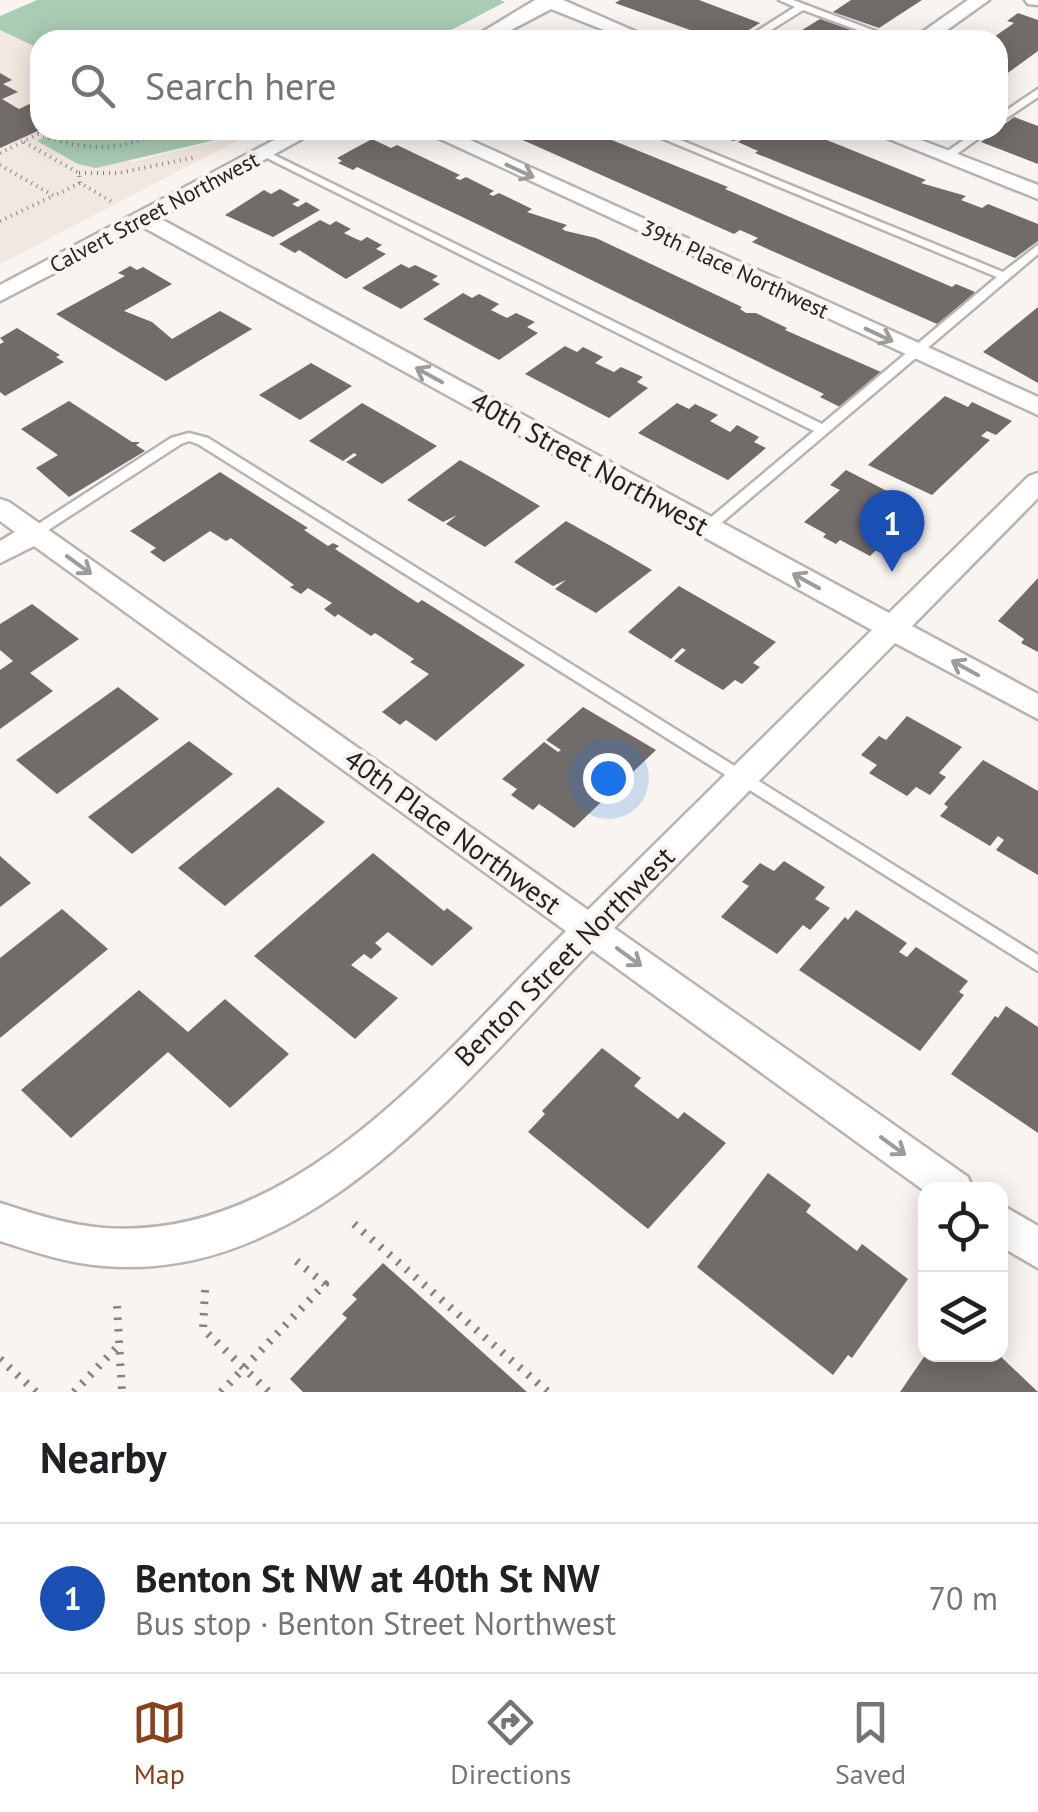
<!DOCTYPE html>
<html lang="en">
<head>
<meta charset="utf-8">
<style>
  body { margin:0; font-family:"PT Sans",sans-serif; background:#f2f2f2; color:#202124 }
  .controls { position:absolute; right:30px; bottom:30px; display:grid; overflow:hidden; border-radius:20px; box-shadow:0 5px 25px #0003 }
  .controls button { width:90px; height:90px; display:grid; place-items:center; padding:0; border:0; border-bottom:2px solid #e0e0e0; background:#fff; color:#202124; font:50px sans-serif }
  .you { position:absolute; left:608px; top:778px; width:35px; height:35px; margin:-25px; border:8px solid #fff; border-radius:50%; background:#1a73e8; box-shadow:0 0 0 15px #1a73e833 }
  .badge { display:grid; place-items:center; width:65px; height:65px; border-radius:50%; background:#87411b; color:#fff; font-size:32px; font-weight:700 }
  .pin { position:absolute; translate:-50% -82px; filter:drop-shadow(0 2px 5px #0008) }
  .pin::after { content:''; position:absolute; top:52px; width:35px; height:30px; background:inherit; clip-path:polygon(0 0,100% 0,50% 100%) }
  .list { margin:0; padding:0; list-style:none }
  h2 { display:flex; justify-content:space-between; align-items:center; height:130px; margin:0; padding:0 40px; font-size:42px }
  h2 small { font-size:32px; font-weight:400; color:#757577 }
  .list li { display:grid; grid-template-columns:65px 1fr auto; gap:30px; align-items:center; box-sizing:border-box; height:150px; padding:0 40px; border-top:2px solid #e0e0e0 }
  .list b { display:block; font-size:38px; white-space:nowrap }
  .list p { margin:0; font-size:32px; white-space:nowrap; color:#757577 }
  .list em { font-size:32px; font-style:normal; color:#757577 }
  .icon { flex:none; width:55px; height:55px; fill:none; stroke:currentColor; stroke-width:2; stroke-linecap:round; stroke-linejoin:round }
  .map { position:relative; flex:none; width:1038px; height:1392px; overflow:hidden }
  .search { position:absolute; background:#fff; box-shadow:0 5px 25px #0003; left:30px; right:30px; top:30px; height:110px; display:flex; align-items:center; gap:25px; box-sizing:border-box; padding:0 35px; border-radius:30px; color:#757577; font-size:38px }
  .sheet { height:280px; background:#fff }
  nav { display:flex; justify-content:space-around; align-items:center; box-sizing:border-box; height:140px; border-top:2px solid #e0e0e0; background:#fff; font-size:28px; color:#757577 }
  nav a { display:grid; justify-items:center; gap:5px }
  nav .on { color:#87411b }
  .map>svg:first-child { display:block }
</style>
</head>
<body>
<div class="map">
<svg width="1038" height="1392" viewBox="0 0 1038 1392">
  <rect width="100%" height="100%" fill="#f9f4f0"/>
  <polygon fill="#f3e8df" points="0,30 40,49 40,130 60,130 38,141 133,162 254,132 0,264"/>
  <g fill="#a9ccb3">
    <polygon points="37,0 500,0 505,2 432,40 40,40 40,49 0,30 0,16"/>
    <polygon points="60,130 258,130 96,168 78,164 37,141"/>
  </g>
  <g fill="#716c69">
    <polygon points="620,0 699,0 760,23 733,40 718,40 615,3"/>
    <polygon points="851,0 922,0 879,28 833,12"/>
    <polygon points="1018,13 1038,20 1038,51 998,80 998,40 978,40 986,34 994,37 1014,23 1007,21"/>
    <polygon points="820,19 860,33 867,36 861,40 786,40"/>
    <polygon points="0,73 12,80 3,84 18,92 2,99 19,109 40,99 40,130 0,148"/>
    <polygon points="1014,117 1038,126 1038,164 981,142"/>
    <polygon points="500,130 587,130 728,187 725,189 952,287 956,284 975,292 974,296 937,324 752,242 758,238 740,230 734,234"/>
    <polygon points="708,130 802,130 926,180 921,183 966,196 961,200 982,208 988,204 1038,224 1038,241 1015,258 755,153 758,151 738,142 744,138 733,141"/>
    <polygon points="372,139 391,148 397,145 460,175 455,178 460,180 466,177 494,191 489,194 493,196 499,193 532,209 527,212 567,225 562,229 566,231 596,238 742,307 740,309 746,313 756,313 787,328 785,330 881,372 840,407 820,397 824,394 477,224 357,167 353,170 338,163 342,161 337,158"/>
    <polygon points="280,189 300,200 292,204 298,207 306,202 320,210 273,237 225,215 264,190 271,194"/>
    <polygon points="320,220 330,225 336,221 351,229 344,233 352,237 361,241 367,237 382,245 376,249 386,254 346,279 299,250 295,253 279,244"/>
    <polygon points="401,264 409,268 415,265 438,276 432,280 440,284 401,309 362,288"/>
    <polygon points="130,266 137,270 143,267 172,284 124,311 152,322 172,339 220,311 252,329 166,381 56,314 125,276 118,273"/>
    <polygon points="463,293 472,298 479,294 499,304 491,310 507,318 516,313 535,322 527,327 538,333 499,360 423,319"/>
    <polygon points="1038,307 1038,383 983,352"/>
    <polygon points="17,328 60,355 56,357 64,362 5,396 0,392 0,344 4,342 0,338"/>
    <polygon points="565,346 577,352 583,347 603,357 595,363 614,372 621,367 643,377 637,382 648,388 609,418 525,374"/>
    <polygon points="311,363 352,386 300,420 259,395"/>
    <polygon points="945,396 968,407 972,402 1012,421 996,435 987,431 981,436 990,440 932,495 868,465"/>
    <polygon points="69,401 132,442 140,442 136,445 145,451 69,497 36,468 58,455 21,429"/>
    <polygon points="362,403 399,424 437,446 382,484 346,462 357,455 354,453 343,461 309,441"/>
    <polygon points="677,403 689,409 695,404 718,415 710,421 730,432 737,425 759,437 754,442 766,448 728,480 638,433"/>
    <polygon points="460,460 499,482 540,506 485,547 446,524 457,515 443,522 407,500"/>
    <polygon points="846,470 920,508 870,556 840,540 836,544 823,537 826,534 804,522 840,490 830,485"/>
    <polygon points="220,472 308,528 304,530 328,546 333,543 339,546 335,549 418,603 422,600 525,665 436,741 406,720 400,725 382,712 429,674 410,662 414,659 375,633 371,636 338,614 335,617 324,609 332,603 308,588 301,594 290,587 294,585 231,538 226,541 210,531 164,562 150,552 156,548 130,531"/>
    <polygon points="566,521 609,545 652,570 596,613 555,589 566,580 553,586 514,562"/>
    <polygon points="1038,578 1038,652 1021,643 1024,639 998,621"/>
    <polygon points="679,586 776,642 753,663 760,667 742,684 735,680 723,690 674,661 686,650 682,648 671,659 628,632"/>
    <polygon points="32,604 79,639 30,673 53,691 0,729 0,670 13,661 0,650 0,624"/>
    <polygon points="118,687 159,719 57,794 16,760"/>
    <polygon points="583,707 656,750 574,828 539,804 533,810 511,795 517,789 502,779 544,742 558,752 561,750 546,740"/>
    <polygon points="907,716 962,747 939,773 946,777 930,795 916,787 907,796 869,773 877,765 861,755 879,736 886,740"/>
    <polygon points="189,741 233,774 132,854 88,817"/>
    <polygon points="983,760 1038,791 1038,875 996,850 1004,840 998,836 990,846 940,816 948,807 944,804"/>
    <polygon points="278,787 325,822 225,906 178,868"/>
    <polygon points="373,853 444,911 447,908 473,928 432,966 388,932 375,943 382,949 371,959 364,954 351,965 398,998 355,1039 254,956"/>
    <polygon points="0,856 31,883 0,907"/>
    <polygon points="784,861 825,887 815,899 830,908 810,930 803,925 777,954 721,917 749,886 742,882 760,863 774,871"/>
    <polygon points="62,909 108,949 0,1038 0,958"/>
    <polygon points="856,910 907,943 899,952 907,957 916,947 968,981 959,992 964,995 920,1051 799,970 845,917 848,920"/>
    <polygon points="139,990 188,1032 225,999 289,1054 230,1108 168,1052 71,1138 21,1090"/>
    <polygon points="1006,1006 1038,1027 1038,1133 951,1074 995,1016 998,1018"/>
    <polygon points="602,1048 641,1078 634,1086 678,1119 684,1112 726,1143 648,1229 528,1132 545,1114 542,1111"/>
    <polygon points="768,1173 811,1205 806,1212 857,1251 862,1244 908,1279 852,1358 848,1355 833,1375 697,1267"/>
    <polygon points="383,1263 527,1392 303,1392 290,1379 347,1318 342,1314 357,1299 352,1295"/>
    <polygon points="926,1354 998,1354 1038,1392 900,1392"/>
  </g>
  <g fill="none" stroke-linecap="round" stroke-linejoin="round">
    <defs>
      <g id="service">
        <polygon points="779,0 793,0 899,40 885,40 803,10 755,40 743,40 795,7"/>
        <polygon points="1038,89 1038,97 998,124 998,116"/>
        <polygon points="642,130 656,130 1003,272 1038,245 1038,254 713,530 708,532 701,527 703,524 814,431 259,154 268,152 822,424 997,277"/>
        <polygon points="978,130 990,130 950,159 942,159 942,155"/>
        <polygon points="189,433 208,438 1038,955 1038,971 198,444 189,441 181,444 39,536 29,536 27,533 29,530 171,438"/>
      </g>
      <g id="minor">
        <polygon points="535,0 563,0 655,40 629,40 551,9 492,40 469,40"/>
        <polygon points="968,0 989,0 933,40 911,40"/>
        <polygon points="1025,0 1038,0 1038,5 1028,4"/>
        <path d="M293,130H318L159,218L889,613L1029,476L1038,473V498L912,626L1038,694V719L895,643L614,928L968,1177L973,1190L926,1192L592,950C464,1081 309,1284 103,1266C67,1263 34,1252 0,1241V1203C34,1214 68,1225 104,1228C296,1242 443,1053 566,931L34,546L0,563V541L15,532L0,521V499L9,502L588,910L872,630L143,227L0,301V285Z"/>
        <polygon points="421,130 448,130 1038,397 1038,415"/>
        <polygon points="867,130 895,130 1038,185 1038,199"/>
        <polygon points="1000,1204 1038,1226 1038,1268 1000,1246"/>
      </g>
    </defs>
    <use href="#service" stroke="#b8b3af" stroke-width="5"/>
    <use href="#minor" stroke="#b8b3af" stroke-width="5"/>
    <g stroke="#85827f" stroke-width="4" stroke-dasharray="1 5" stroke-linecap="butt">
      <polyline points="24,142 79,173 80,183 114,203"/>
      <path d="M0,153L38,134C76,148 110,153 148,137V130"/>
      <polyline points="0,165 54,196 80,183"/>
      <polyline points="79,173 119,173 196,157"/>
      <polyline points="0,221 53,196"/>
    </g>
    <g stroke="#85827f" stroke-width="8" stroke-dasharray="2.5 9" stroke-linecap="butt">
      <polyline points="354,1224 548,1392"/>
      <polyline points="205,1290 203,1329 269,1392"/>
      <polyline points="117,1306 122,1392"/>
      <polyline points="0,1359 36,1392"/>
      <polyline points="74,1392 118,1346"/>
      <polyline points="221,1392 325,1284 295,1260"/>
    </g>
    <use href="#service" fill="#fff" fill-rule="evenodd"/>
    <use href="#minor" fill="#fff" fill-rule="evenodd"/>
  </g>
  <defs><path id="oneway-shaft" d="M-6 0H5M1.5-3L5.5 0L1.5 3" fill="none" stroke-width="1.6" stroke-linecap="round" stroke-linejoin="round" transform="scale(2.5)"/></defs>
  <g stroke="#9c9c9b">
    <use href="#oneway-shaft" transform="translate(520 171) rotate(25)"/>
    <use href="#oneway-shaft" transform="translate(879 335) rotate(25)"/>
    <use href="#oneway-shaft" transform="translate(429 375) rotate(-151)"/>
    <use href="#oneway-shaft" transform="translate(79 565) rotate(36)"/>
    <use href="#oneway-shaft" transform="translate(806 581) rotate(-151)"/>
    <use href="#oneway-shaft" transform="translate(965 668) rotate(-151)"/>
    <use href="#oneway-shaft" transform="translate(629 957) rotate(36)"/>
    <use href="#oneway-shaft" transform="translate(893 1146) rotate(36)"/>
  </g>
  <g text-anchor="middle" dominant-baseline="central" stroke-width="8" stroke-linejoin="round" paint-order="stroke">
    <g font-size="22" fill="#242221" stroke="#f9f4f0">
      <text transform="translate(154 212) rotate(-28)">Calvert Street Northwest</text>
      <text transform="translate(735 269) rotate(25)">39th Place Northwest</text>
    </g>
    <g font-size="28" fill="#242221" stroke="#f9f4f0">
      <text transform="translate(590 463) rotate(29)">40th Street Northwest</text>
      <text transform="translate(453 831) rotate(36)">40th Place Northwest</text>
      <text transform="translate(564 956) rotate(-45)">Benton Street Northwest</text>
    </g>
  </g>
</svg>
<div class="controls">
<button><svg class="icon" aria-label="locate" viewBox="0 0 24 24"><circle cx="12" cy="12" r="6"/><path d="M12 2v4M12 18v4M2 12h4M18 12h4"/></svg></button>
<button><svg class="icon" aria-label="layers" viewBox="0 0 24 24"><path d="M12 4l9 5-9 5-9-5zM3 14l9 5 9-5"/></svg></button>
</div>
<div class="you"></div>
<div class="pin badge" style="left:892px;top:572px;background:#1a4fb4">1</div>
<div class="search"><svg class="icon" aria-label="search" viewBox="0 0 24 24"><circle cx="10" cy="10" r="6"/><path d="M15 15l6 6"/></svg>Search here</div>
</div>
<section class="sheet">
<h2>Nearby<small></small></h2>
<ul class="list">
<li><span class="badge" style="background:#1a4fb4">1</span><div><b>Benton St NW at 40th St NW</b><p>Bus stop · Benton Street Northwest</p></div><em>70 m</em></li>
</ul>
</section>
<nav>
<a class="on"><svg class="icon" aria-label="map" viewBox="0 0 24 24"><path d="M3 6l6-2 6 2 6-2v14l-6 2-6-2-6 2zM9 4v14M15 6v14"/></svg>Map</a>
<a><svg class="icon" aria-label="directions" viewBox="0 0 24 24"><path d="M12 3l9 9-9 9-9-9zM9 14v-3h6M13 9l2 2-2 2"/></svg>Directions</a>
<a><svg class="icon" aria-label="saved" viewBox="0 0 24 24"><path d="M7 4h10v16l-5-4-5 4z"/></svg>Saved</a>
</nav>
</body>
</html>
